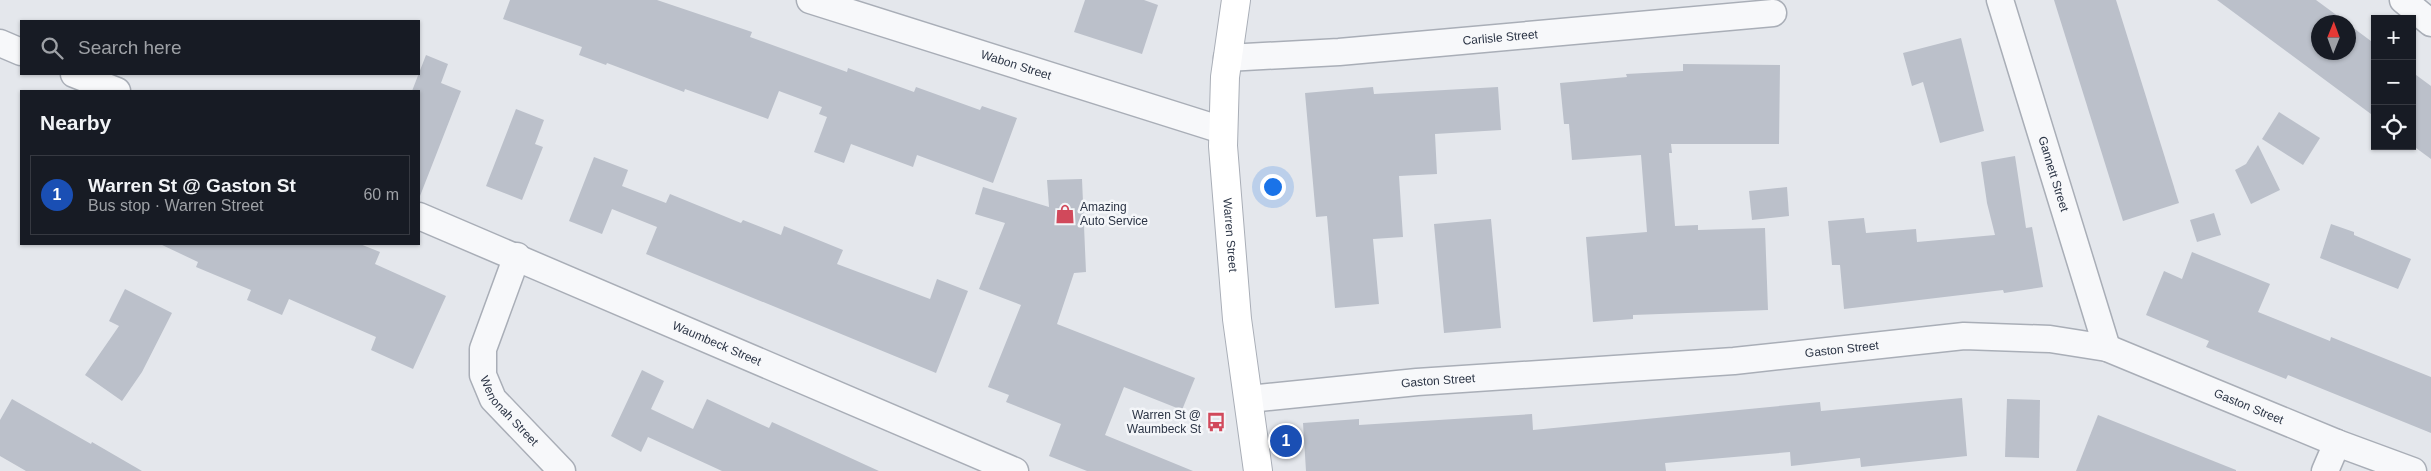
<!DOCTYPE html>
<html lang="en">
<head>
<meta charset="utf-8">
<style>
  body { margin:0; font-family:Helvetica,sans-serif; background:#20242c; color:#f1f3f6 }
  .controls { position:absolute; right:15px; top:15px; display:grid; overflow:hidden; border-radius:0px; box-shadow:0 1px 4px #0004 }
  .controls button { width:45px; height:45px; display:grid; place-items:center; padding:0; border:0; border-bottom:1px solid #363941; background:#171b24; color:#f1f3f6; font:25px sans-serif }
  .compass { position:absolute; left:2311px; top:15px; width:45px; height:45px; border-radius:50%; background:#171b24; box-shadow:0 1px 4px #0004; rotate:1deg }
  .you { position:absolute; left:1272px; top:186px; width:18px; height:18px; margin:-12px; border:4px solid #fff; border-radius:50%; background:#1a73e8; box-shadow:0 0 0 8px #1a73e833 }
  .badge { display:grid; place-items:center; width:32px; height:32px; border-radius:50%; background:#d1495b; color:#fff; font-size:16px; font-weight:700 }
  .pin { position:absolute; translate:-50% -50%; border:2px solid #fff; box-shadow:0 1px 5px #0006 }
  .list { margin:0; padding:0; list-style:none }
  h2 { display:flex; justify-content:space-between; align-items:center; height:65px; margin:0; padding:0 20px; font-size:21px }
  h2 small { font-size:16px; font-weight:400; color:#9ea1a6 }
  .list li { display:grid; grid-template-columns:32px 1fr auto; gap:15px; align-items:center; box-sizing:border-box; height:80px; margin:0 10px 10px; padding:0 10px; border:1px solid #363941; border-radius:0px }
  .list b { display:block; font-size:19px; white-space:nowrap }
  .list p { margin:0; font-size:16px; white-space:nowrap; color:#9ea1a6 }
  .list em { font-size:16px; font-style:normal; color:#9ea1a6 }
  .icon { flex:none; width:28px; height:28px; fill:none; stroke:currentColor; stroke-width:2; stroke-linecap:round; stroke-linejoin:round }
  .map { position:relative; flex:none; width:2431px; height:471px; overflow:hidden }
  .search { position:absolute; background:#171b24; box-shadow:0 1px 4px #0004; left:20px; top:20px; width:400px; height:55px; display:flex; align-items:center; gap:12px; box-sizing:border-box; padding:0 18px; border-radius:0px; color:#9ea1a6; font-size:19px }
  .panel { position:absolute; background:#171b24; box-shadow:0 1px 4px #0004; left:20px; top:90px; width:400px; height:155px; border-radius:0px }
  .map>svg:first-child { display:block }
</style>
</head>
<body>
<div class="map">
<svg width="2431" height="471" viewBox="0 0 2431 471">
  <rect width="100%" height="100%" fill="#e4e7ec"/>
  <g fill="#bbc0ca">
    <polygon points="510,0 657,0 752,32 750,37 847,72 848,68 914,92 916,87 980,110 982,106 1017,118 993,183 917,155 913,167 851,144 844,163 814,152 827,117 819,114 822,107 779,91 768,119 685,89 684,92 607,63 606,65 579,55 582,47 503,19"/>
    <polygon points="1085,0 1144,0 1158,5 1142,54 1074,32"/>
    <polygon points="2054,0 2116,0 2179,203 2123,221"/>
    <polygon points="2217,0 2316,0 2346,22 2318,22 2318,52 2348,52 2348,24 2375,44 2375,117"/>
    <polygon points="1961,38 1984,131 1940,143 1923,82 1912,86 1903,53"/>
    <polygon points="426,55 448,64 441,83 461,91 420,196 419,91 412,91"/>
    <polygon points="1683,64 1780,65 1779,144 1671,144 1672,153 1669,153 1675,226 1698,225 1698,230 1765,228 1768,310 1633,315 1633,319 1593,322 1586,237 1647,232 1641,155 1572,160 1569,124 1564,124 1560,83 1627,77 1626,74 1683,71"/>
    <polygon points="2412,72 2431,86 2431,159 2412,145"/>
    <polygon points="1373,87 1374,94 1498,87 1501,130 1435,134 1437,174 1399,176 1403,237 1373,239 1379,304 1335,308 1327,216 1316,217 1305,93"/>
    <polygon points="516,109 544,120 535,144 543,147 522,200 486,186"/>
    <polygon points="2279,112 2320,138 2303,165 2262,139"/>
    <polygon points="2258,145 2280,190 2251,204 2235,170 2246,164"/>
    <polygon points="2015,156 2026,228 2032,227 2043,287 2004,293 2003,290 1844,309 1840,265 1832,265 1828,221 1864,218 1866,233 1916,229 1917,242 1995,235 1987,203 1981,162"/>
    <polygon points="594,157 628,170 622,186 666,203 670,194 741,223 743,220 781,235 784,226 843,250 837,264 930,299 937,279 968,291 936,373 646,254 657,227 612,209 602,234 569,221"/>
    <polygon points="1082,179 1086,272 1074,273 1057,324 1195,378 1182,410 1124,387 1105,435 1193,471 1087,471 1049,456 1061,424 1006,402 1009,395 988,387 1021,305 979,289 1005,223 975,214 983,187 1049,207 1047,180"/>
    <polygon points="1787,187 1789,216 1752,220 1749,191"/>
    <polygon points="2214,213 2221,235 2197,242 2190,220"/>
    <polygon points="1491,219 1501,328 1444,333 1434,224"/>
    <polygon points="2331,224 2354,232 2354,235 2411,259 2398,289 2320,258"/>
    <polygon points="160,244 360,244 380,252 375,264 446,296 413,369 371,350 376,337 289,299 282,315 247,300 251,290 196,267 198,262"/>
    <polygon points="2192,252 2270,284 2258,312 2330,341 2331,337 2431,377 2431,433 2288,375 2286,379 2206,347 2209,341 2146,315 2164,271 2182,279"/>
    <polygon points="125,289 172,313 142,372 122,401 85,375 119,326 109,321"/>
    <polygon points="642,370 664,381 651,409 693,429 707,399 769,428 772,422 879,471 722,471 648,437 641,452 611,436"/>
    <polygon points="1962,398 1967,456 1861,467 1860,458 1791,466 1790,452 1665,463 1666,471 1306,471 1303,423 1359,419 1359,425 1532,414 1533,430 1820,402 1821,411"/>
    <polygon points="12,399 91,444 92,442 142,471 26,471 0,456 0,420"/>
    <polygon points="2007,399 2040,400 2039,458 2005,457"/>
    <polygon points="2098,415 2236,470 2236,471 2076,471"/>
  </g>
  <g fill="none" stroke-linecap="round" stroke-linejoin="round">
    <defs>
      <g id="street">
        <path id="s1" d="M810,0L1222,130"/>
        <path id="s2" d="M2000,0L2107,348"/>
        <polyline points="2403,0 2431,23"/>
        <polyline points="0,43 21,52"/>
        <path id="s3" d="M1227,58L1339,52L1773,13"/>
        <polyline points="74,74 117,91"/>
        <path id="s4" d="M419,216L1015,471"/>
        <path id="s5" d="M517,256L483,349V375L493,399L562,471"/>
        <path id="s6" d="M1249,399L1417,382L1734,361L1964,336L2050,339L2107,348L2337,443L2413,471"/>
        <polyline points="2325,471 2337,443"/>
      </g>
      <g id="secondary">
        <path id="s7" d="M1236,0L1225,77L1223,146L1237,319L1258,471"/>
      </g>
    </defs>
    <use href="#street" stroke="#a9aeb7" stroke-width="29"/>
    <use href="#secondary" stroke="#a9aeb7" stroke-width="30"/>
    <use href="#street" stroke="#f7f8fa" stroke-width="26"/>
    <use href="#secondary" stroke="#fff" stroke-width="28"/>
  </g>
  <defs>
    <symbol id="shop-bare" viewBox="-9 -9 18 18"><path d="M-5-2.5h2.3a2.7 3.5 0 0 1 5.4 0H5L5.5 6h-11ZM-1.5-2.5h3a1.5 2.3 0 0 0-3 0Z" fill="#d1495b" stroke="#f4f6f9" stroke-width="2.5" paint-order="stroke"/></symbol>
    <symbol id="bus-bare" viewBox="-9 -9 18 18"><path d="M-5-6H5V4H4V6H2V4H-2V6H-4V4H-5ZM-3.5-4V0h7V-4ZM-3.5 1.2v1.5H-2V1.2ZM2 1.2v1.5H3.5V1.2Z" fill="#d1495b" stroke="#f4f6f9" stroke-width="2.5" paint-order="stroke"/></symbol>
  </defs>
  <g fill-rule="evenodd">
    <use href="#shop-bare" x="1051" y="200" width="28" height="28"/>
    <use href="#bus-bare" x="1202" y="408" width="28" height="28"/>
  </g>
  <g text-anchor="middle" dominant-baseline="central" stroke-width="5" stroke-linejoin="round" paint-order="stroke">
    <g font-size="12" fill="#2b3445" stroke="#f4f6f9">
      <text stroke="none"><textPath href="#s3" startOffset="274">Carlisle Street</textPath></text>
      <text stroke="none"><textPath href="#s1" startOffset="216">Wabon Street</textPath></text>
      <text stroke="none"><textPath href="#s2" startOffset="182">Gannett Street</textPath></text>
      <text stroke="none"><textPath href="#s7" startOffset="236">Warren Street</textPath></text>
      <text stroke="none"><textPath href="#s4" startOffset="324">Waumbeck Street</textPath></text>
      <text stroke="none"><textPath href="#s6" startOffset="595">Gaston Street</textPath></text>
      <text stroke="none"><textPath href="#s6" startOffset="190">Gaston Street</textPath></text>
      <text stroke="none"><textPath href="#s6" startOffset="1015">Gaston Street</textPath></text>
      <text stroke="none"><textPath href="#s5" startOffset="170">Wenonah Street</textPath></text>
    </g>
    <g font-size="12" fill="#2b3445" stroke="#f4f6f9" text-anchor="start">
      <text x="1080" y="207">Amazing<tspan x="1080" dy="14">Auto Service</tspan></text>
      <text x="1201" y="415" text-anchor="end">Warren St @<tspan x="1201" dy="14">Waumbeck St</tspan></text>
    </g>
  </g>
</svg>
<div class="controls">
<button>+</button>
<button>−</button>
<button><svg class="icon" aria-label="locate" viewBox="0 0 24 24"><circle cx="12" cy="12" r="6"/><path d="M12 2v4M12 18v4M2 12h4M18 12h4"/></svg></button>
</div>
<svg class="compass" viewBox="-18 -18 36 36"><path d="M0-13l5 13h-10z" fill="#e53935"/><path d="M0 13l5-13h-10z" fill="#9ea1a6"/></svg>
<div class="you"></div>
<div class="pin badge" style="left:1286px;top:441px;background:#1a4fb4">1</div>
<div class="search"><svg class="icon" aria-label="search" viewBox="0 0 24 24"><circle cx="10" cy="10" r="6"/><path d="M15 15l6 6"/></svg>Search here</div>
<section class="panel">
<h2>Nearby<small></small></h2>
<ul class="list">
<li><span class="badge" style="background:#1a4fb4">1</span><div><b>Warren St @ Gaston St</b><p>Bus stop · Warren Street</p></div><em>60 m</em></li>
</ul>
</section>
</div>
</body>
</html>
